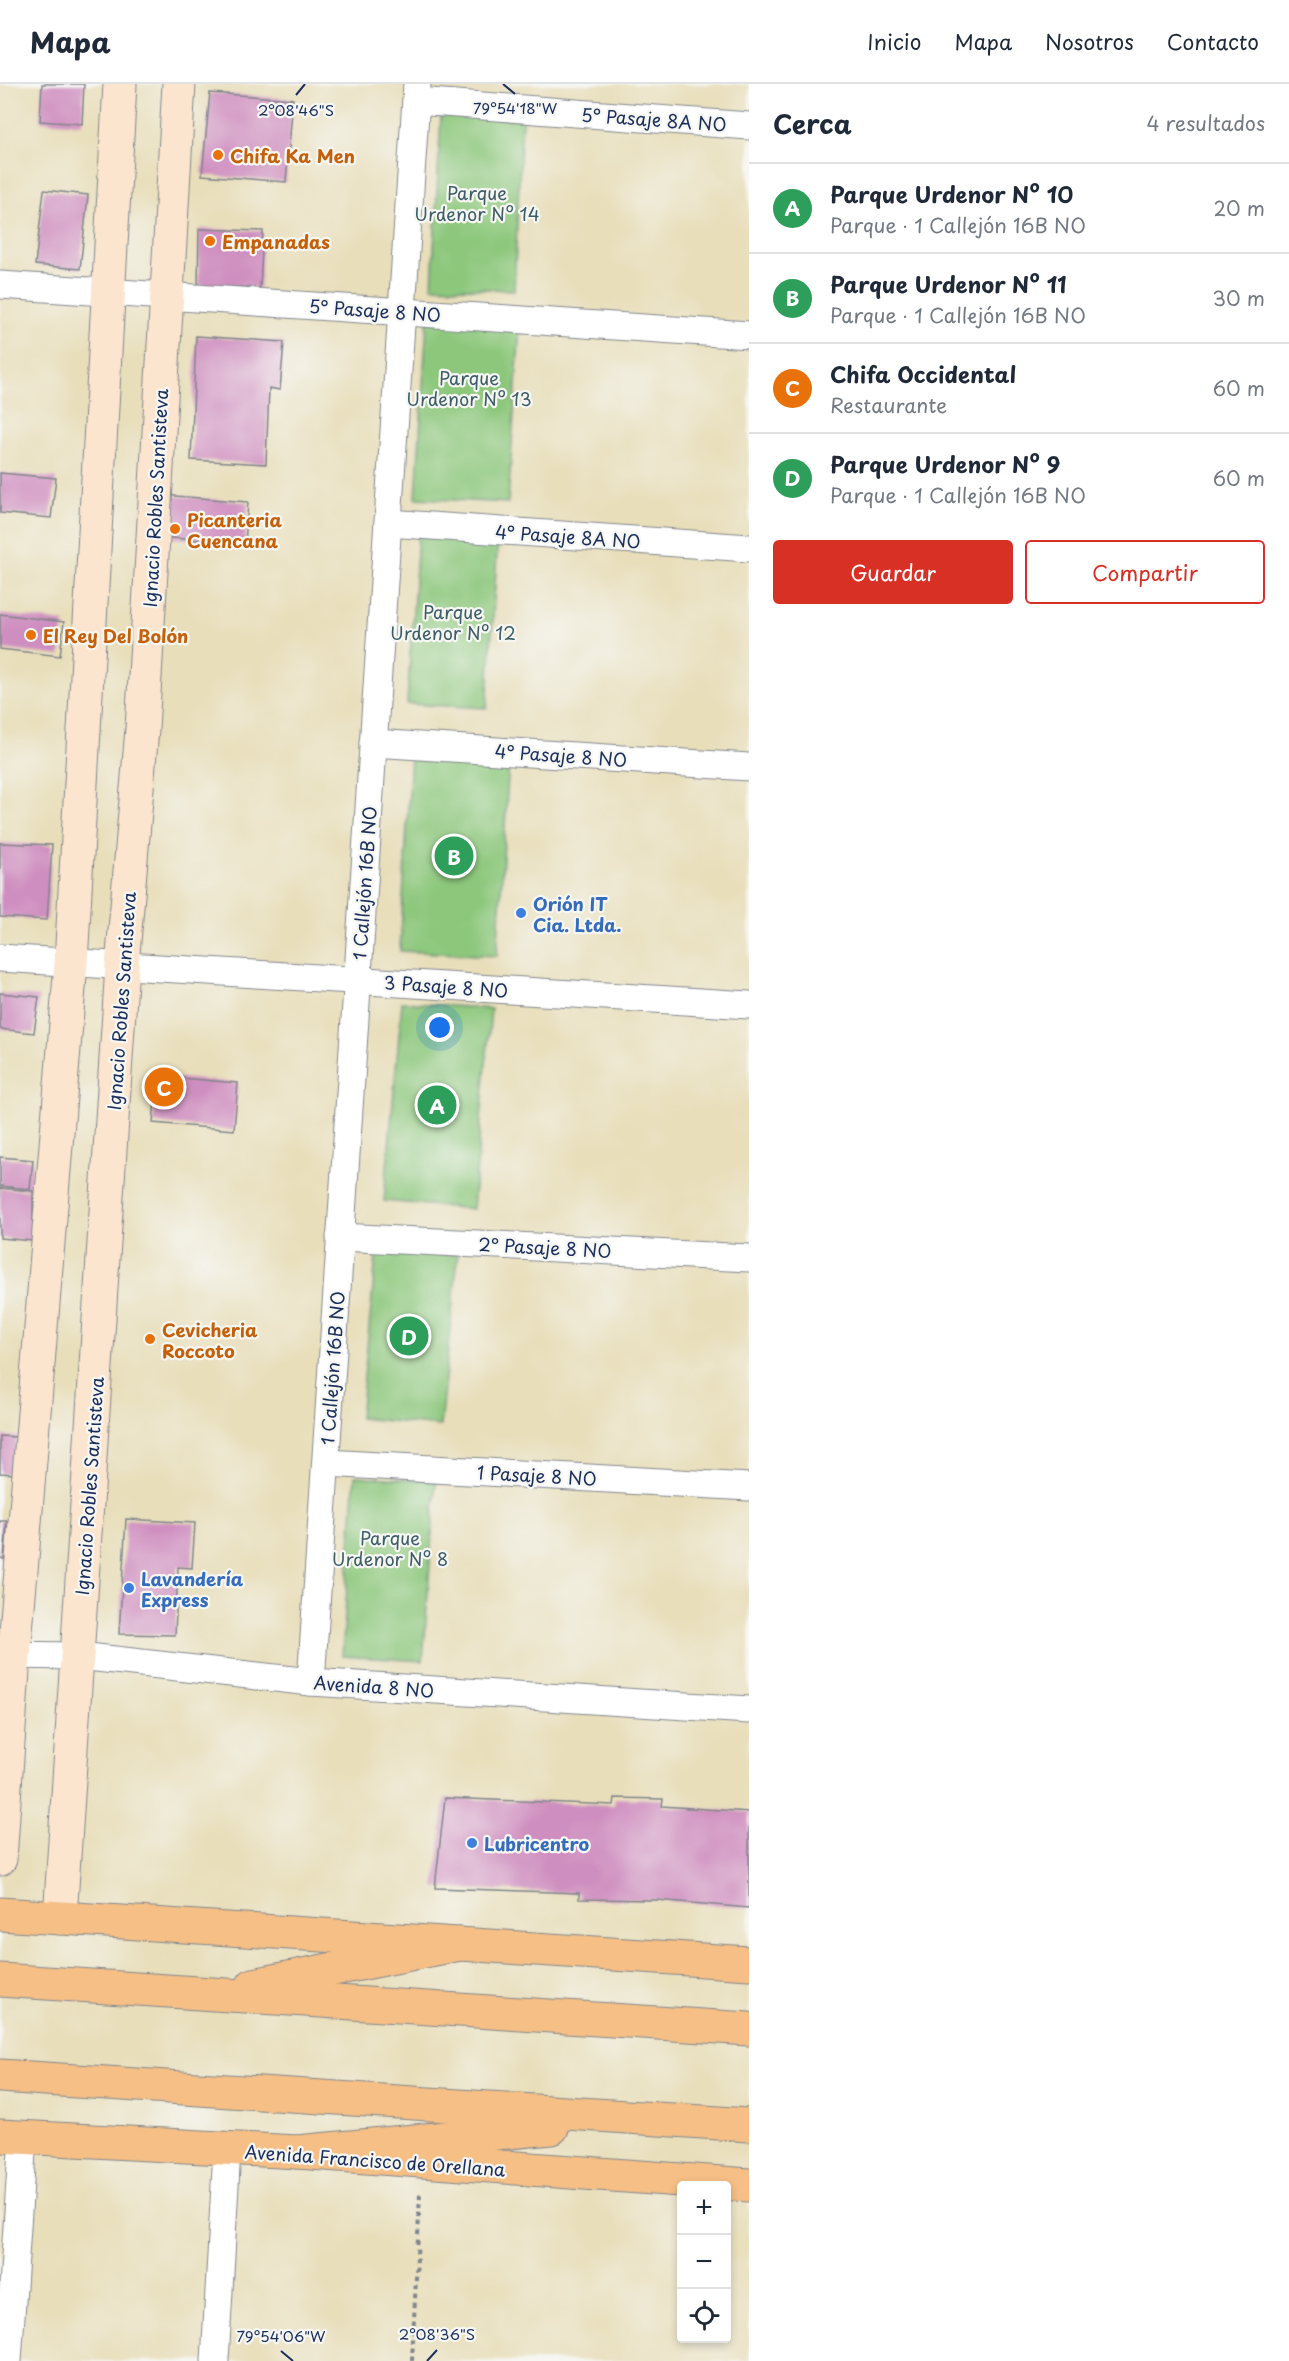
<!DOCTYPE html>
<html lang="es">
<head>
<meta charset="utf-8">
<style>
  body { margin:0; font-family:"Playpen Sans",sans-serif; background:#f2f2f3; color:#1f2937 }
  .controls { position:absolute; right:18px; bottom:18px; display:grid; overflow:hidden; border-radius:6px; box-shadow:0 3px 9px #0003 }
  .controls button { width:54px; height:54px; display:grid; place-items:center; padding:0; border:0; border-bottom:2px solid #e0e1e3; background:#fff; color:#1f2937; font:30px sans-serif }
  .you { position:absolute; left:440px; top:944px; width:21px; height:21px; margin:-15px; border:4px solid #fff; border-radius:50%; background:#1a73e8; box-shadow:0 0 0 9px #1a73e833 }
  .badge { display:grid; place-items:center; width:39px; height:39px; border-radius:50%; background:#d93025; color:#fff; font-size:20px; font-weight:700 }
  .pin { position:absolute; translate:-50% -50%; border:3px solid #fff; box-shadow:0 2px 6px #0006 }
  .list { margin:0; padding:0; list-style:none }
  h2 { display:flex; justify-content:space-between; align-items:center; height:78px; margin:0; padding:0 24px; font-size:26px }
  h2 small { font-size:20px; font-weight:400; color:#747a83 }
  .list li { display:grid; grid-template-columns:39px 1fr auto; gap:18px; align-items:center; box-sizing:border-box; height:90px; padding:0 24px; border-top:2px solid #e0e1e3 }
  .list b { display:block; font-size:22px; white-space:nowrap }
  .list p { margin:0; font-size:20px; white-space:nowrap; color:#747a83 }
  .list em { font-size:20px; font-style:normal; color:#747a83 }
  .actions { display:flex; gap:12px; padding:18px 24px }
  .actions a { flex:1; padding:14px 0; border:2px solid #d93025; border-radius:6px; text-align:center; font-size:21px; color:#d93025 }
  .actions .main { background:#d93025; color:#fff }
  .icon { flex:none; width:33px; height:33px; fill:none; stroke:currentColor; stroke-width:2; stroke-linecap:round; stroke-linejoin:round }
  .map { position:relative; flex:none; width:749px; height:2277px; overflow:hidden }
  header { display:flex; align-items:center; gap:36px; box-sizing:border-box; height:84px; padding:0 30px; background:#fff; border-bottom:2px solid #e0e1e3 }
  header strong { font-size:28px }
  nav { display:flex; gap:33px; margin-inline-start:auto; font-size:21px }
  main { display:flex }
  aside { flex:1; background:#fff }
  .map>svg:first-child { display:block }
</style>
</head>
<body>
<header>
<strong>Mapa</strong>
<nav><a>Inicio</a><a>Mapa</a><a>Nosotros</a><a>Contacto</a></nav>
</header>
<main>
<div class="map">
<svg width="749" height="2277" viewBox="0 0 749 2277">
  <rect width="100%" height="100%" fill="#f6f6f2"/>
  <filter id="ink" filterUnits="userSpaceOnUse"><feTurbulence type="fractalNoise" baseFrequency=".0167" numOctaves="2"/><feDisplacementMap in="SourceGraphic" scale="12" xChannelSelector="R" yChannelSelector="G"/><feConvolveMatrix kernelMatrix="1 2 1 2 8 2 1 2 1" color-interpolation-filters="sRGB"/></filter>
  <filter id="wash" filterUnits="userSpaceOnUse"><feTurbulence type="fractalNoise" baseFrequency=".008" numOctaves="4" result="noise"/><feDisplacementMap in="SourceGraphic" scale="24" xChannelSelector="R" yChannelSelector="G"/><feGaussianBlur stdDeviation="1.35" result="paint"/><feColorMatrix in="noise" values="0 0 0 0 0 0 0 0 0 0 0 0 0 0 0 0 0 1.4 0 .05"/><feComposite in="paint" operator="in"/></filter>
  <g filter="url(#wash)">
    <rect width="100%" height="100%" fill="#e8deba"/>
    <g fill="#8cc77c" stroke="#547b6d" stroke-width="1.5">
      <polygon points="441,31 522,35 514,206 432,203"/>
      <polygon points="427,237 520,242 508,419 416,414"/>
      <polygon points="418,451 498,455 487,624 407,620"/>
      <polygon points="411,671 509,677 497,872 400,867"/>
      <polygon points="402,918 491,925 473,1125 384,1117"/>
      <polygon points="377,1163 458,1171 440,1342 360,1334"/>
      <polygon points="355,1392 436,1397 423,1577 342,1572"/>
    </g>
    <g id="blocks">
      <g fill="#cf8ec0">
        <polygon points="42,0 84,0 82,40 40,37"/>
        <polygon points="210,9 293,15 286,98 202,91"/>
        <polygon points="44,106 88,111 80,185 35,181"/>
        <polygon points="199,145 263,147 260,204 198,201"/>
        <polygon points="196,252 284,258 280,306 269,304 266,380 191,376"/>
        <polygon points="0,389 56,394 51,434 0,429"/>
        <polygon points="163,411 248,418 245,460 160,453"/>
        <polygon points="0,530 64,538 60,572 0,565"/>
        <polygon points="0,759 52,761 47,836 0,833"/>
        <polygon points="0,909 39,913 34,949 0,945"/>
        <polygon points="157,992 238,999 234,1046 153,1039"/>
        <polygon points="0,1073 33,1076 30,1105 0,1102"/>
        <polygon points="0,1104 33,1107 33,1157 0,1154"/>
        <polygon points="0,1352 17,1353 15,1390 0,1389"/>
        <polygon points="126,1435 195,1439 192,1484 178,1483 175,1551 119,1550"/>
        <polygon points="0,1437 7,1437 4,1475 0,1474"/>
        <polygon points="445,1714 614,1721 615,1714 663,1715 662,1722 749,1728 749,1824 657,1816 579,1815 579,1809 435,1804"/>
      </g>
    </g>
  </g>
  <g filter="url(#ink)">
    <use href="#blocks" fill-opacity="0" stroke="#82868c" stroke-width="1.5"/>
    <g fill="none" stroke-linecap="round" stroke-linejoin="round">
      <defs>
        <g id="street">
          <polyline points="416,17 749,42"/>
          <polyline points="0,201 749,251"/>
          <polyline points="388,439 749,464"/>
          <polyline points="373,659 749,683"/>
          <polyline points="0,874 749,921"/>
          <polyline points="340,1153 749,1174"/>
          <polyline points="326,1379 749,1403"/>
          <polyline points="0,1571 79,1572 311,1598 749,1626"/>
          <polyline points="311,1598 417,0"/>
          <polyline points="8,2277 23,2053"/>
          <polyline points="215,2277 227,2066"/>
        </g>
        <g id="secondary">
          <polyline points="0,1775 14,1572 71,879 120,0"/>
          <polyline points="60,1834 122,882 142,645 179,0"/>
        </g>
        <g id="primary">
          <polyline points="0,1830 749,1879"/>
          <polyline points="0,2052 297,2068 749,2101"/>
        </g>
        <g id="highway">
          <polyline points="0,1896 749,1945"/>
          <polyline points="253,1901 460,1860"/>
          <polyline points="0,1992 749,2041"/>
          <polyline points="297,2068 552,2044"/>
        </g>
      </defs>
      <use href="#street" stroke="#82868c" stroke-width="29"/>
      <use href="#secondary" stroke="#82868c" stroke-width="35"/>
      <use href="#primary" stroke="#82868c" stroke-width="35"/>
      <use href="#highway" stroke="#82868c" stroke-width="35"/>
      <polyline stroke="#82868c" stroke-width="4" stroke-dasharray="4.5 4.5" stroke-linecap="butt" points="412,2277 420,2110"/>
      <use href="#street" stroke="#fff" stroke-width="27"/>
      <use href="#secondary" stroke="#fbe5cf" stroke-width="33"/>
      <use href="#primary" stroke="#f5bf86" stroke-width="33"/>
      <use href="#highway" stroke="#f5bf86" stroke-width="33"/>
    </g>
  </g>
  <path fill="none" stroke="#1b2f5e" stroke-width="2" d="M503,0L515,10M296,11L305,0M281,2267L293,2277M427,2277L437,2266"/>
  <g fill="#e8710a" stroke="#f6f6f2" stroke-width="2">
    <circle cx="218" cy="71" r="6"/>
    <circle cx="210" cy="157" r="6"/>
    <circle cx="175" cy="445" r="6"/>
    <circle cx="31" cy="551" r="6"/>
    <circle cx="150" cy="1255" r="6"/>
  </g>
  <g fill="#3f7fe0" stroke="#f6f6f2" stroke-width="2">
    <circle cx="521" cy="829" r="6"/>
    <circle cx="129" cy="1504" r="6"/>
    <circle cx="472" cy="1759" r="6"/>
  </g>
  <g text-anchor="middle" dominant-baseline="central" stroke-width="4.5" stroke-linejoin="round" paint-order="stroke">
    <g font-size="18" fill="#1b2f5e" stroke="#f6f6f2">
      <text transform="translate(654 35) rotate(4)">5° Pasaje 8A NO</text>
      <text transform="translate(375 226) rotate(4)">5° Pasaje 8 NO</text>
      <text transform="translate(155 414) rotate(-87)">Ignacio Robles Santisteva</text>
      <text transform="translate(568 452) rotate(4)">4° Pasaje 8A NO</text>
      <text transform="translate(561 671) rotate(4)">4° Pasaje 8 NO</text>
      <text transform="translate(364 799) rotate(-86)">1 Callejón 16B NO</text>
      <text transform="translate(446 902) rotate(4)">3 Pasaje 8 NO</text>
      <text transform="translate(121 917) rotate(-86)">Ignacio Robles Santisteva</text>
      <text transform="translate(545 1163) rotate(3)">2° Pasaje 8 NO</text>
      <text transform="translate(332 1284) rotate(-86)">1 Callejón 16B NO</text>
      <text transform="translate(537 1391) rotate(3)">1 Pasaje 8 NO</text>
      <text transform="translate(89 1402) rotate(-86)">Ignacio Robles Santisteva</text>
      <text transform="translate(374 1602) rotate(4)">Avenida 8 NO</text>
      <text transform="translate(375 2076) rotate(4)">Avenida Francisco de Orellana</text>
    </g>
    <g font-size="18" font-weight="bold" fill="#c56008" stroke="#f6f6f2" text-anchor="start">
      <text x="230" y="71">Chifa Ka Men</text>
      <text x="222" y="157">Empanadas</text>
      <text x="187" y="435">Picanteria<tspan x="187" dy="21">Cuencana</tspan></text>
      <text x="43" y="551">El Rey Del Bolón</text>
      <text x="162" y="1245">Cevicheria<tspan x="162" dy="21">Roccoto</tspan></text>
    </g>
    <g font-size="18" fill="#3d5d67" stroke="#f6f6f2">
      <text x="477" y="108">Parque<tspan x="477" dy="21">Urdenor Nº 14</tspan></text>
      <text x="469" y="293">Parque<tspan x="469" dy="21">Urdenor Nº 13</tspan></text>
      <text x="453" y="527">Parque<tspan x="453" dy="21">Urdenor Nº 12</tspan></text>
      <text x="390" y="1453">Parque<tspan x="390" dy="21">Urdenor Nº 8</tspan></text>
    </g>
    <g font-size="18" font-weight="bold" fill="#366cbe" stroke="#f6f6f2" text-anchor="start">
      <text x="533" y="819">Orión IT<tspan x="533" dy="21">Cia. Ltda.</tspan></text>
      <text x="141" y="1494">Lavandería<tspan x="141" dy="21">Express</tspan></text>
      <text x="484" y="1759">Lubricentro</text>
    </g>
  </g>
  <g font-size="15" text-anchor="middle" fill="#1b2f5e" stroke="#f6f6f2" stroke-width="4.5" stroke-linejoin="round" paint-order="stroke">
    <text x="515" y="30">79°54'18"W</text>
    <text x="296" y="32">2°08'46"S</text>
    <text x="437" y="2256">2°08'36"S</text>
    <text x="281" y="2258">79°54'06"W</text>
  </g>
</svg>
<div class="controls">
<button>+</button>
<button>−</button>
<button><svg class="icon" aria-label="locate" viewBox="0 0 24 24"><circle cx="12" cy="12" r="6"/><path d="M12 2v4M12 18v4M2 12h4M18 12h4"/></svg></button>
</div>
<div class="you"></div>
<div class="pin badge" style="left:437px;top:1021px;background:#2e9e5b">A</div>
<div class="pin badge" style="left:454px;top:772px;background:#2e9e5b">B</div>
<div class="pin badge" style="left:164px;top:1003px;background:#e8710a">C</div>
<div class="pin badge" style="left:409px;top:1252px;background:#2e9e5b">D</div>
</div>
<aside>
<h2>Cerca<small>4 resultados</small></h2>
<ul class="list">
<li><span class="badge" style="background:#2e9e5b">A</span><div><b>Parque Urdenor Nº 10</b><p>Parque · 1 Callejón 16B NO</p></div><em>20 m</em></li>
<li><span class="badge" style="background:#2e9e5b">B</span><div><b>Parque Urdenor Nº 11</b><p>Parque · 1 Callejón 16B NO</p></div><em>30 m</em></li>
<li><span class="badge" style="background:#e8710a">C</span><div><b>Chifa Occidental</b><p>Restaurante</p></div><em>60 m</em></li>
<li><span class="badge" style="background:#2e9e5b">D</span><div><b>Parque Urdenor Nº 9</b><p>Parque · 1 Callejón 16B NO</p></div><em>60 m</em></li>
</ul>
<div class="actions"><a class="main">Guardar</a><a>Compartir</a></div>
</aside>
</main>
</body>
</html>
